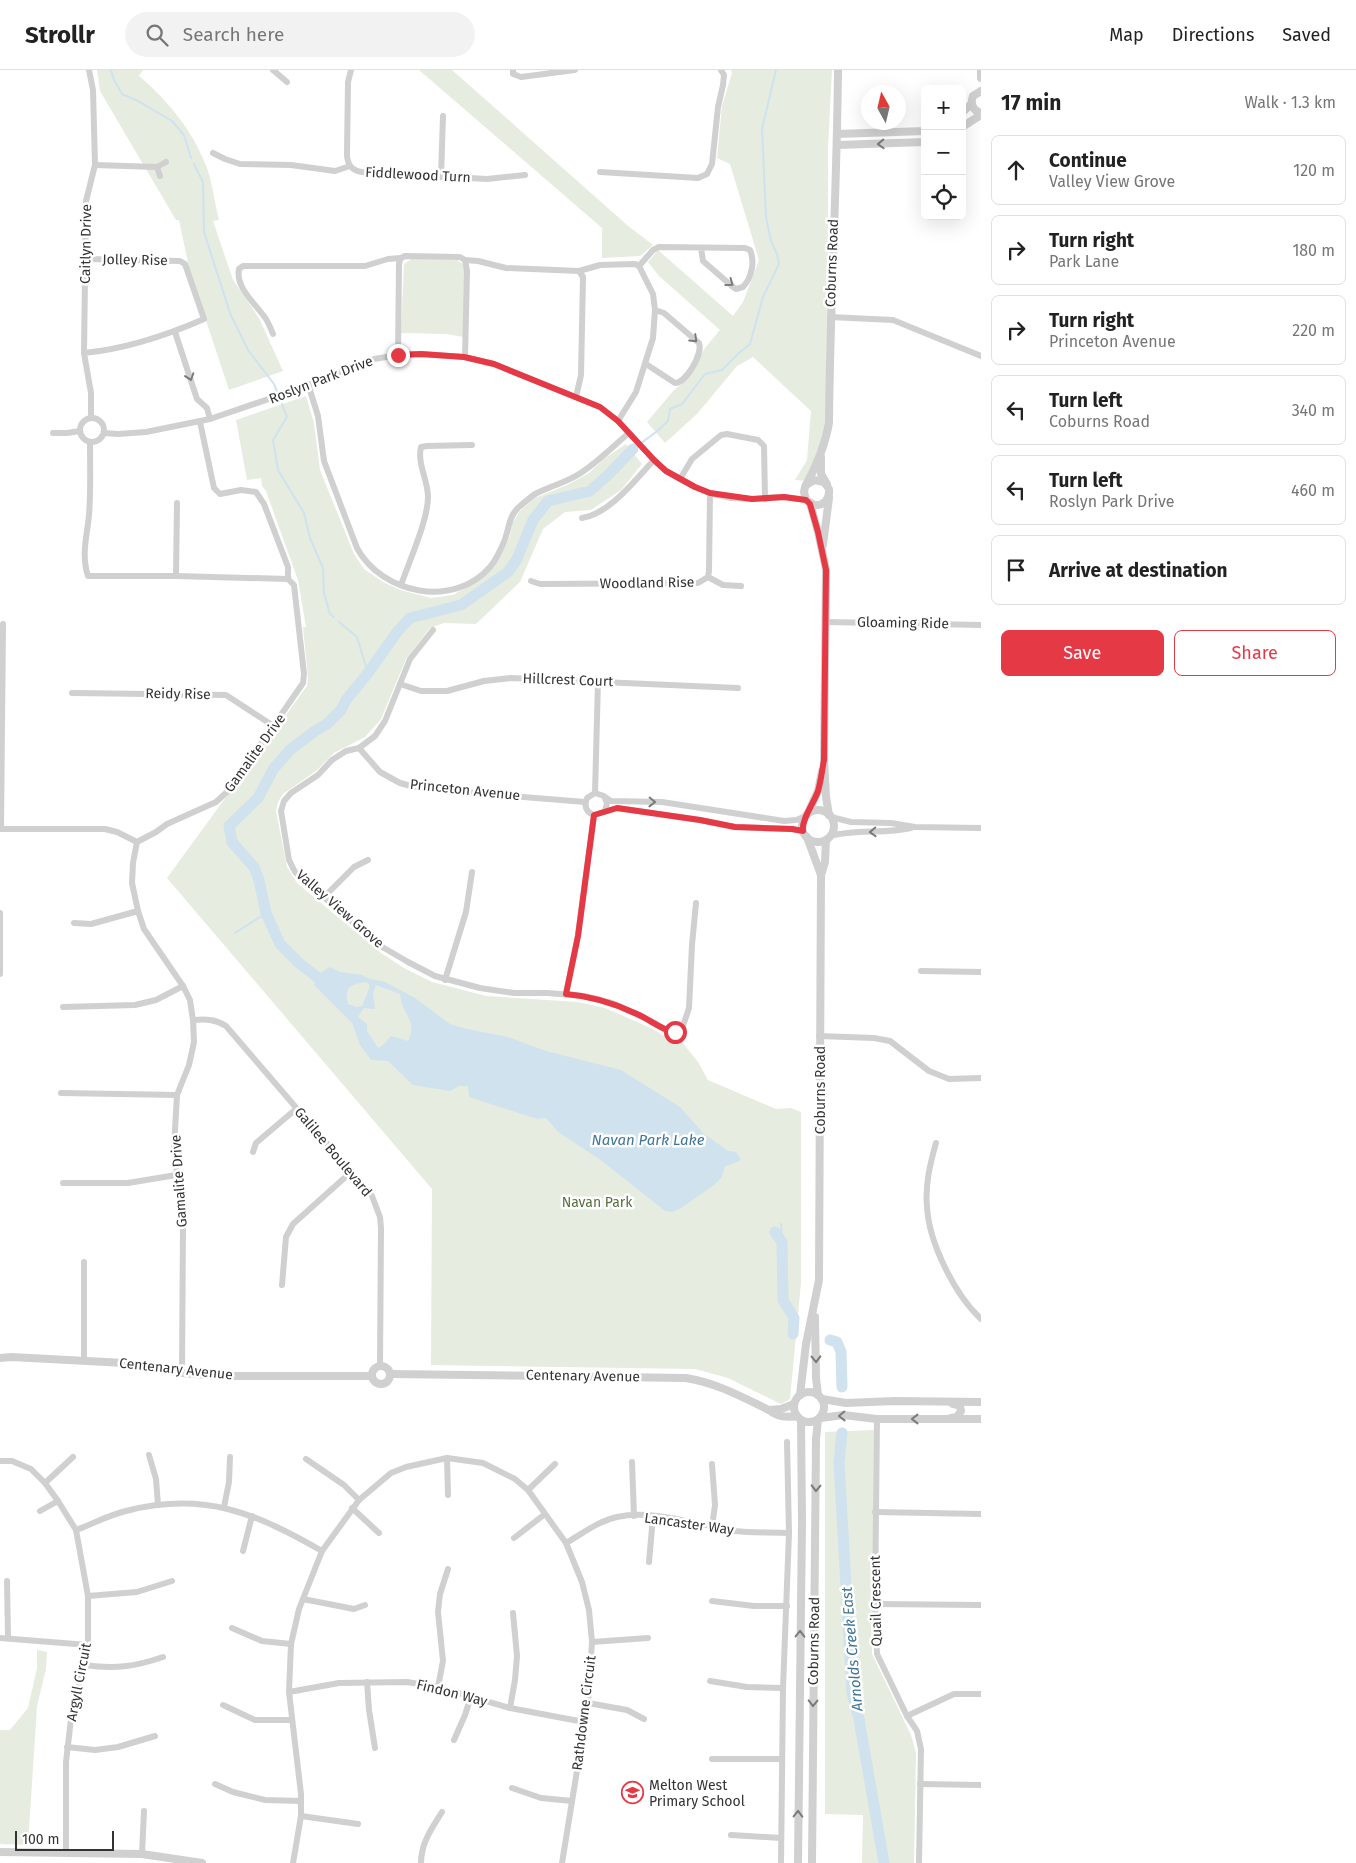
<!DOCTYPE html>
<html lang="en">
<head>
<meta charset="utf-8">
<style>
  body { margin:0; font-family:"Fira Sans",sans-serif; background:#f2f2f2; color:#222 }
  .controls { position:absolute; right:15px; top:15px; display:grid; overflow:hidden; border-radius:8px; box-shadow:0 5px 20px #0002 }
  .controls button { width:45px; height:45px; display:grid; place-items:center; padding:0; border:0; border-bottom:1px solid #e0e0e0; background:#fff; color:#222; font:25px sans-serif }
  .compass { position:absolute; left:861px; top:15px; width:45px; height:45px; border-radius:50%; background:#fff; box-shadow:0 5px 20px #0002; rotate:352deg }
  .scale { position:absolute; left:15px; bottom:12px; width:99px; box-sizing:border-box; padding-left:5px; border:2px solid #333; border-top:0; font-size:14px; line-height:18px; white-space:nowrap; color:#333; -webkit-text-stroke:4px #fff; paint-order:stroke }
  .stop { position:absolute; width:15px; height:15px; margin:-11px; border:4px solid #e63946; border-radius:50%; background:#fff }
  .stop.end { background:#e63946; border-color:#fff; box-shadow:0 1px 5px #0008 }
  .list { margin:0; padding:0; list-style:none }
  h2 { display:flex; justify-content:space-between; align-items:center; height:65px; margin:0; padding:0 20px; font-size:21px }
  h2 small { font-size:16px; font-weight:400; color:#767676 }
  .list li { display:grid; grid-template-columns:32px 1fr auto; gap:15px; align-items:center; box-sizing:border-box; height:70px; margin:0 10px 10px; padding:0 10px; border:1px solid #e0e0e0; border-radius:8px }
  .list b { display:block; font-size:19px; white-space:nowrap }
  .list p { margin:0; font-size:16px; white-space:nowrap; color:#767676 }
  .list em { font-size:16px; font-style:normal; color:#767676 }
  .actions { display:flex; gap:10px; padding:15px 20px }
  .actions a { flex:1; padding:11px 0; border:1px solid #e63946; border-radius:8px; text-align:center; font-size:18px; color:#e63946 }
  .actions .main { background:#e63946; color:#fff }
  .icon { flex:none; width:28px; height:28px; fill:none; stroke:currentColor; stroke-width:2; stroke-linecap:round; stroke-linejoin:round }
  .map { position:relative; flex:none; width:981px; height:1793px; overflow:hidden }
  header { display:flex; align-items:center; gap:30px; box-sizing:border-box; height:70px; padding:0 25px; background:#fff; border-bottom:1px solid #e0e0e0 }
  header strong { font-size:24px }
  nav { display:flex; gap:28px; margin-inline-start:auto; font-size:18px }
  .search { width:350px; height:45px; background:#f2f2f2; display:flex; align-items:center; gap:12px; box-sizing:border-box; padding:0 18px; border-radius:28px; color:#767676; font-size:19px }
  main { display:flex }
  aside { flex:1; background:#fff }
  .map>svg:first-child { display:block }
</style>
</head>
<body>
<header>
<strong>Strollr</strong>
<div class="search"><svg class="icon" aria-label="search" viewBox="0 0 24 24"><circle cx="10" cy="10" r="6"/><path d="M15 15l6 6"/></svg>Search here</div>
<nav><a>Map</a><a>Directions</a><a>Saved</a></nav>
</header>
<main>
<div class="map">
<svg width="981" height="1793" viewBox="0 0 981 1793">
  <rect width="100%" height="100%" fill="#fff"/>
  <g fill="#e6ecdf">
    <path d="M97,0H143L139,6C169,31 195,64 208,101C213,117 215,134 219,150L213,151L233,210L259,248L283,301L229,320L190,202L179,150H176L100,21Z"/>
    <polygon points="419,0 452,0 627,155 653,175 640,186 602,188 602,158"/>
    <polygon points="731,0 832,0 828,78 828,356 807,411 795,410 807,390 811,341 753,287 737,296 697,344 665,373 647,352 674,320 686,311 705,278 720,260 659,206 648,192 658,180 733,246 743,232 759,190 730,94 717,88 722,36 732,3"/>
    <polygon points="413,188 457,190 464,195 464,267 446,264 401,263 404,194"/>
    <polygon points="306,326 314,353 320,400 354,484 364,499 383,512 400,520 431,528 453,525 485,506 501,485 510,466 512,454 519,442 533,429 567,415 589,403 605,388 626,374 642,394 621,420 591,440 565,442 543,459 520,512 476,554 444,553 430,558 406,589 381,649 365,667 334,683 316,701 283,724 278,732 276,741 287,797 297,813 381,883 404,898 432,912 486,926 578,932 605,938 653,959 667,968 677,966 698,992 708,1010 776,1039 791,1038 801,1042 801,1213 790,1329 781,1334 728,1308 695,1299 431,1295 432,1119 167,808 307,616 308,608 303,557 306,557 298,510 266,421 262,416 261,408 247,410 236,350"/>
    <polygon points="874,1360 872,1584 911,1665 916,1683 914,1793 862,1793 863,1745 825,1744 825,1362"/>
    <polygon points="37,1580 47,1582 46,1599 37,1636 28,1775 0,1774 0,1660 10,1660 28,1638 37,1598"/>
  </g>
  <path fill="#cfe2ee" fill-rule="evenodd" d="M330,897L340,902L362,905L370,909L385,912L415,928L450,954L467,959L508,967L546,981L621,1000L680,1037L703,1063L728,1081L736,1082L741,1090L730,1095L725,1096L722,1107L714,1115L681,1138L672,1142L665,1141L598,1088L558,1062L546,1048L537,1049L469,1027L468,1016H459L450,1021L413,1015L388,991L371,990L360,975L352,953L314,915L318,904ZM366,912L369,914V919L362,936L357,937L348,934C344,917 349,915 366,912ZM376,915L400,924C401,928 401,933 403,937C410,951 415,955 408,971L391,966L382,976L378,978L367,961V954L358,947L364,938L375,939L373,923Z"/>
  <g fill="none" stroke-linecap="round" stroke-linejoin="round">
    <g stroke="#cfe2ee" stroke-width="2">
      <polyline points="111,0 114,10 122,24 138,31 172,51 184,65 191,88"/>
      <polyline points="194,94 203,112 204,162 230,243 248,280 274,314 278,324"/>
      <polyline points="282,334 287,347 273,370 278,400 304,443 310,468 323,498 324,523 330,544 334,547"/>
      <polyline points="633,379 656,362 668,351 670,339 682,334 705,304 722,300 739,283 750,274 763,227 779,194 777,184 771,171 766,147 762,59 776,0"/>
      <polyline points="339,552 357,567 368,603"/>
      <polyline points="235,863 260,847 267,846"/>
      <polyline points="781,1154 782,1172"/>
    </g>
    <g stroke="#cfe2ee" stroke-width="11">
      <polyline points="317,907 299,893 280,874 266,843 259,810 254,797 232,772 229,756 258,728 274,698 291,679 315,661 327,654 341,640 346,630 368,603 397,562 410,548 461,535 508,502 517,489 533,450 548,431 590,421 608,405 633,379"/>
      <polyline points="775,1162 782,1172 783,1230 794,1248 793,1264"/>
      <polyline points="830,1270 837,1272 841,1282 842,1317"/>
      <polyline points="842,1363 839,1392 852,1623 859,1649 884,1793"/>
    </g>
    <g stroke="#d0d0d0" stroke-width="6">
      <polyline points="89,0 93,20 95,95 86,131 84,283 91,323 91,348"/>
      <polyline points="273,0 287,12"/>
      <path d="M351,0L348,12L347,84C347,94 352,101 362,102L487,109L525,105"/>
      <polyline points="513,0 513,4 521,7 575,0"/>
      <polyline points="213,83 225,89 240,94 291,95 335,101 350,96"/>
      <polyline points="95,95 157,97 166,92"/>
      <polyline points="157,97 160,106"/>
      <polyline points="600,102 698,108 707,104 712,94 718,37 723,15 724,5 721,0"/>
      <polyline points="441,107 443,46"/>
      <polyline points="465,190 478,191 506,198 579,201 583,207 581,305 576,327"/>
      <polyline points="579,201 600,195 635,194 639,196"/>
      <polyline points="830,247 893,250 981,286"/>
      <polyline points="175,262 197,329 207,338 210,349"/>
      <path d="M273,264C271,259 269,254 266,249C257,235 235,218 239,199L243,196H365L388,189L401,188"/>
      <path d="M84,283C126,279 165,266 204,249L185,194L180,191L86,189"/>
      <polyline points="398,285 399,193 401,188 405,186 460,187 465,190 467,201 465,287"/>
      <path d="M646,294L675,313C686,313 703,284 699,273L664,243L655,240"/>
      <path d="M308,314L318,346L324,391L357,478C382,524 454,539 490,497C495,491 500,481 503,474C509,462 508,446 519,437C525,432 531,426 537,423C551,416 567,412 579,404C597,393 613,376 629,363"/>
      <circle cx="92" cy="360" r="12"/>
      <path d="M618,351L636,322L653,268L655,240L653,224L639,196L653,180L659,177L745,178L750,180C755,192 752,207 743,217L736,219L733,217L703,191L701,178"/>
      <polyline points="200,352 214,418 220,424 241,420 256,422 264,434 288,497 288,509"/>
      <polyline points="53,363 67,363 80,361"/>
      <polyline points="104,363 118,364 146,362 210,349 292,321 374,289 398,285 421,284 465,287 494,294 600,337 618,351 654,390 666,401 695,417 710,423 731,428 752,429 784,427 806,430"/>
      <path d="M90,372C90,396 91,421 89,445C87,466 81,485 88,506H176L288,509"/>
      <polyline points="680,409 692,389 721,365 727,364 758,370 764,376 765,429"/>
      <path d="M582,448C611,443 635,410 654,390"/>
      <polyline points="176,506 177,433"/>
      <polyline points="708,507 723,515 741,516"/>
      <polyline points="531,511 540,514 698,513 708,507 709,501 710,423"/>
      <path d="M401,515C409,492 428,450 428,427C428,410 417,394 421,377L427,376L472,375"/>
      <polyline points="826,552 981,555"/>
      <polyline points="433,560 410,589 385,651 375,666 359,678 346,681 332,690 318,705 291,723 284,731 281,741 289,790 295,802 379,875 408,892 435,906 480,918 514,923 547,923 584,926 612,933 636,944 655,953 668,962 675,962 682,959 689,938 692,875 696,833"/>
      <polyline points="400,614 421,621 447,621 484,611 511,608 738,618"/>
      <polyline points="72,623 226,625 275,657"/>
      <polyline points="359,678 380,702 400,713 411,716 438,720 585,732"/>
      <polyline points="595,723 598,611"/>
      <polyline points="605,727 611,731 662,732 784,751 796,750 806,746"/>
      <path d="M605,741L607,733L604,726L595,723L587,728C584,736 586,742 594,745L617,738L700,750L735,757L792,759L803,761"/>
      <polyline points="831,747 851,752 891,753 915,757 981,758"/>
      <polyline points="0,759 105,759 117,762 137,772"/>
      <polyline points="1,759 3,554"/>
      <path d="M830,766C856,759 885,764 911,758"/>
      <polyline points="324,827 354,797 368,790"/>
      <polyline points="0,843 0,904"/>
      <polyline points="74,853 91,854 138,841"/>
      <polyline points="921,901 981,902"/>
      <polyline points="445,910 466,842 472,802"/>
      <polyline points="566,924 578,865 594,745"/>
      <polyline points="63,937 135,935 156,930 183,916"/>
      <path d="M193,950C206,949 215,949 226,956L372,1126L380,1147L381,1158L380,1296"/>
      <polyline points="819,966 874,968 890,971 929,1001 949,1009 981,1008"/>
      <polyline points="61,1023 177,1025"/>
      <path d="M936,1073C930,1094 925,1115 927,1137C929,1173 955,1225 981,1249"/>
      <polyline points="253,1082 256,1073 296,1039"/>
      <polyline points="63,1113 128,1113 176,1105"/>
      <polyline points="282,1215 286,1167 293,1154 351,1102"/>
      <polyline points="84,1291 84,1192"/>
      <polyline points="182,1303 183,1154 174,1078 177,1025 189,995 194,972 193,950 190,930 183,916 144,859 138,841 132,813 133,793 137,772 156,762 167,754 216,732 229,720 303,613 304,604 294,515 288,509"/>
      <polyline points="877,1349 875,1534 877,1584 907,1646 917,1661 921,1679 919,1793"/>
      <polyline points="149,1385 156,1409 158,1435"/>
      <polyline points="447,1388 448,1425"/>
      <polyline points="306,1389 344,1415 359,1430"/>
      <polyline points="0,1391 12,1391 31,1399 45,1413 58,1431 76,1460 88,1526 88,1575 71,1649 66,1692 66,1782"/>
      <polyline points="632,1392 634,1446"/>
      <polyline points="712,1394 715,1435 712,1457"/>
      <polyline points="45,1413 73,1387"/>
      <polyline points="528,1420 555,1394"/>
      <polyline points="224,1437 229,1412 230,1387"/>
      <polyline points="352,1438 379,1463"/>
      <polyline points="40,1441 58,1431"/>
      <polyline points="875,1442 981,1444"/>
      <path d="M76,1460C92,1454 109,1445 126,1441C204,1421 256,1443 322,1481"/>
      <polyline points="514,1468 545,1444"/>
      <path d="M566,1473C582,1464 598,1451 617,1447C654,1439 698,1455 735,1461C753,1463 771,1462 789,1463"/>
      <polyline points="243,1481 252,1446"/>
      <polyline points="649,1492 653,1447"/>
      <polyline points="7,1511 8,1567"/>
      <polyline points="88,1526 137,1522 172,1511"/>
      <polyline points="303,1529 354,1539 365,1535"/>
      <polyline points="712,1531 754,1536 787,1536"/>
      <polyline points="875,1534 981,1535"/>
      <polyline points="232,1558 262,1571 291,1574"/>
      <polyline points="0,1568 88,1575"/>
      <polyline points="592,1572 648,1568"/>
      <path d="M84,1595C115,1599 134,1597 163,1587"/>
      <polyline points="710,1611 747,1617 783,1618"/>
      <polyline points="367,1612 369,1640 375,1678"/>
      <polyline points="438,1617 443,1591 438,1542 440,1524 448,1499"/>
      <polyline points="289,1622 339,1613 407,1612 438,1617 510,1638 584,1652"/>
      <polyline points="588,1633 627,1640 644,1649"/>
      <polyline points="223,1635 255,1650 292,1650"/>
      <polyline points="510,1638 515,1610 517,1586 513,1543"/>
      <polyline points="907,1646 954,1624 981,1624"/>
      <polyline points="454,1670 465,1645 471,1626"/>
      <polyline points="67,1677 95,1680 118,1677 155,1666"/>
      <polyline points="712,1689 782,1689"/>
      <polyline points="215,1714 233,1722 265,1730 301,1731"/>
      <polyline points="920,1714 981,1715"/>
      <polyline points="512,1718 541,1728 572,1731"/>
      <polyline points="301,1746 358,1754"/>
      <polyline points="731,1765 781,1768"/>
      <polyline points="142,1784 144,1741"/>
      <polyline points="293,1793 301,1746 301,1724 289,1622 291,1574 299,1539 322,1481 359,1430 391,1403 406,1397 447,1388 483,1393 515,1409 528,1420 566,1473 582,1512 589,1540 592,1572 588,1633 562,1793"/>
      <path d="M421,1793C421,1773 432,1758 442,1742"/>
      <polyline points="781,1793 783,1618 789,1463 787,1372"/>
    </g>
    <g stroke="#d0d0d0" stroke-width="8">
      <polyline points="981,0 981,8"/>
      <path d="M981,21L973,26C970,34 973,41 981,43"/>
      <polyline points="962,43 971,34"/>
      <polyline points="962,57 981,45"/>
      <polyline points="837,64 925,61"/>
      <polyline points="837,75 925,72"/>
      <polyline points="821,387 821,404 827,414"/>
      <path d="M806,415L814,410L824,412L829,419C830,429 824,436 814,435L806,430L804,422L805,417C816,397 825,376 829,353C830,235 837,118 838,0"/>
      <polyline points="810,433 818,462 826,499 824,690 826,727 829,745"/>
      <polyline points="823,475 829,428"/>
      <circle cx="818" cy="756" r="16"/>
      <polyline points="808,743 818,721 822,701"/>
      <polyline points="807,767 821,805"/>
      <polyline points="815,1247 816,1308 818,1325"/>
      <polyline points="0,1288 11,1287 125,1293 182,1303 219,1306 372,1306"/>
      <circle cx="381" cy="1305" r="9"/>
      <path d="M390,1304L686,1308C717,1313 742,1327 769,1340C777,1347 786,1348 797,1346"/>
      <circle cx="809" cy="1337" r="15"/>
      <polyline points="800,1325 806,1274 819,1210 821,805 825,792 826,770"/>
      <polyline points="822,1329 846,1333 895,1331 981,1332"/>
      <polyline points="769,1340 781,1339 794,1334"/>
      <polyline points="821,1348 843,1345 877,1349 981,1349"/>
      <polyline points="951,1348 957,1347 961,1341 960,1336 953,1334"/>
      <polyline points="0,1782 142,1784 202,1793"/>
      <polyline points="798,1793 802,1451 801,1350"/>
      <polyline points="812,1793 816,1369 818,1350"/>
    </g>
  </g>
  <defs><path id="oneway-chevron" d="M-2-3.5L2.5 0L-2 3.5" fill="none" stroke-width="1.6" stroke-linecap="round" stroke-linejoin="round" transform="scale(1.25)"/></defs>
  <g stroke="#7a7a7a">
    <use href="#oneway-chevron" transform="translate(881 74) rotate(178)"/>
    <use href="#oneway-chevron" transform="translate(730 213) rotate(36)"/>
    <use href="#oneway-chevron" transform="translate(694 269) rotate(44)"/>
    <use href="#oneway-chevron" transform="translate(190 307) rotate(71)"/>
    <use href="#oneway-chevron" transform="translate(652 732) rotate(1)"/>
    <use href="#oneway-chevron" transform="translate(873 762) rotate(178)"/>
    <use href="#oneway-chevron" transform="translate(816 1289) rotate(89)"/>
    <use href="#oneway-chevron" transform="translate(842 1346) rotate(179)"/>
    <use href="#oneway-chevron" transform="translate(915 1349) rotate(-180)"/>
    <use href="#oneway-chevron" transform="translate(816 1418) rotate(91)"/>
    <use href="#oneway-chevron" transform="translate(800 1564) rotate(-89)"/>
    <use href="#oneway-chevron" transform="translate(813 1633) rotate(91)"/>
    <use href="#oneway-chevron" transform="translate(798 1744) rotate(-89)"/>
  </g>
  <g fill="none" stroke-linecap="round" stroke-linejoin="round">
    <path stroke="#e63946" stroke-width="6" d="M398,285L421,284L464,287L494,294L600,337L618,351L654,390L666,401L695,417L710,423L752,429L784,427L806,430L810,434L818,462L826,500L824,690C822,700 821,711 818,721C814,733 801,750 803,761L792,759L735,757L700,750L617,738L594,745L578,866L566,924C591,926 614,933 637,944C649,949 663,961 675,962"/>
  </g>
  <defs>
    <symbol id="school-ring" viewBox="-11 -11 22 22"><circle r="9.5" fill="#fff" stroke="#e63946" stroke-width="1.5"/><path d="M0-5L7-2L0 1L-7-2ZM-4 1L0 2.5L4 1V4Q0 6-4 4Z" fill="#e63946"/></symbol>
  </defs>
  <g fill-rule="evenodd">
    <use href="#school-ring" x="620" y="1710" width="25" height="25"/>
  </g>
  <g text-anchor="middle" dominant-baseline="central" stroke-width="5" stroke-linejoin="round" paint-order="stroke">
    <g font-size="14" fill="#333" stroke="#fff">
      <text transform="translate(418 105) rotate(3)">Fiddlewood Turn</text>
      <text transform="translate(86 174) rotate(-89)">Caitlyn Drive</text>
      <text transform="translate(135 190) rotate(1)">Jolley Rise</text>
      <text transform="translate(832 193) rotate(-88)">Coburns Road</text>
      <text transform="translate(321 310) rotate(-21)">Roslyn Park Drive</text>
      <text transform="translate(647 513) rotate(-1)">Woodland Rise</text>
      <text transform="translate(903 553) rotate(1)">Gloaming Ride</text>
      <text transform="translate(568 610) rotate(2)">Hillcrest Court</text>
      <text transform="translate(178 624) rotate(1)">Reidy Rise</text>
      <text transform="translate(255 683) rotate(-54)">Gamalite Drive</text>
      <text transform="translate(465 720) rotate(6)">Princeton Avenue</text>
      <text transform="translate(340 839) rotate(41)">Valley View Grove</text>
      <text transform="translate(820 1020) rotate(-90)">Coburns Road</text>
      <text transform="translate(333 1082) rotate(50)">Galilee Boulevard</text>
      <text transform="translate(179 1111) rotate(-94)">Gamalite Drive</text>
      <text transform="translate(176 1299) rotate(6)">Centenary Avenue</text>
      <text transform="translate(583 1306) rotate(1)">Centenary Avenue</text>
      <text transform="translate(689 1454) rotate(8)">Lancaster Way</text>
      <text transform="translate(876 1531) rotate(-91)">Quail Crescent</text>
      <text transform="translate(814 1571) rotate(-89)">Coburns Road</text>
      <text transform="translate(79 1612) rotate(-79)">Argyll Circuit</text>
      <text transform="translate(452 1623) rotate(14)">Findon Way</text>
      <text transform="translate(584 1643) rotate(-83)">Rathdowne Circuit</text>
    </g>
    <g font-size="14" fill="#56703f" stroke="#fff">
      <text x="597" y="1132">Navan Park</text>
    </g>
    <g font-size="14" fill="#333" stroke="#fff" text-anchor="start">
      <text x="649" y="1715">Melton West<tspan x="649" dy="16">Primary School</tspan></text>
    </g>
    <g font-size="15" font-style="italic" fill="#3f7597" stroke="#fff">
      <text x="648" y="1070">Navan Park Lake</text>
      <text transform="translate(852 1579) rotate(-95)">Arnolds Creek East</text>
    </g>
  </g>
</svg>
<div class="controls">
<button>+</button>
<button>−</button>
<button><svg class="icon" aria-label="locate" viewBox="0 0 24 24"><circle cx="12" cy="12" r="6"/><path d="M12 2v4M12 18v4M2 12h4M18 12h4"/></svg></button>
</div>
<svg class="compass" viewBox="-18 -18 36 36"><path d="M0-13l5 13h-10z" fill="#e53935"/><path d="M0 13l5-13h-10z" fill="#767676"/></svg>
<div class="scale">100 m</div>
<div class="stop" style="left:675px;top:962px"></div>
<div class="stop end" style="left:398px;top:285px"></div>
</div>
<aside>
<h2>17 min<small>Walk · 1.3 km</small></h2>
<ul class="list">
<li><svg class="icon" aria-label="ahead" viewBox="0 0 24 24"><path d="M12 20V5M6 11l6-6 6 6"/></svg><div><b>Continue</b><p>Valley View Grove</p></div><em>120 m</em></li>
<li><svg class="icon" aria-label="right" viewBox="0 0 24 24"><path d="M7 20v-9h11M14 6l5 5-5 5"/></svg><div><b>Turn right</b><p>Park Lane</p></div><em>180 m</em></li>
<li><svg class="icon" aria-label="right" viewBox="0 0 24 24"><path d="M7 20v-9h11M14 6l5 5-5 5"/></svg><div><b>Turn right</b><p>Princeton Avenue</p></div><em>220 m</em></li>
<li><svg class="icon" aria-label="left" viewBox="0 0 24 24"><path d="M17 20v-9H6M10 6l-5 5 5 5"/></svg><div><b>Turn left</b><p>Coburns Road</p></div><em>340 m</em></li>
<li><svg class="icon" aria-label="left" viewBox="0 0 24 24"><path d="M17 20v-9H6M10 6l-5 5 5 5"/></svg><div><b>Turn left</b><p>Roslyn Park Drive</p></div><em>460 m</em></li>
<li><svg class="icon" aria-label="arrive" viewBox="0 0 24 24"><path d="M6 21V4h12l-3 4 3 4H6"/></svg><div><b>Arrive at destination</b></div></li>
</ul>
<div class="actions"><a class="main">Save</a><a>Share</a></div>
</aside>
</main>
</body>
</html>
